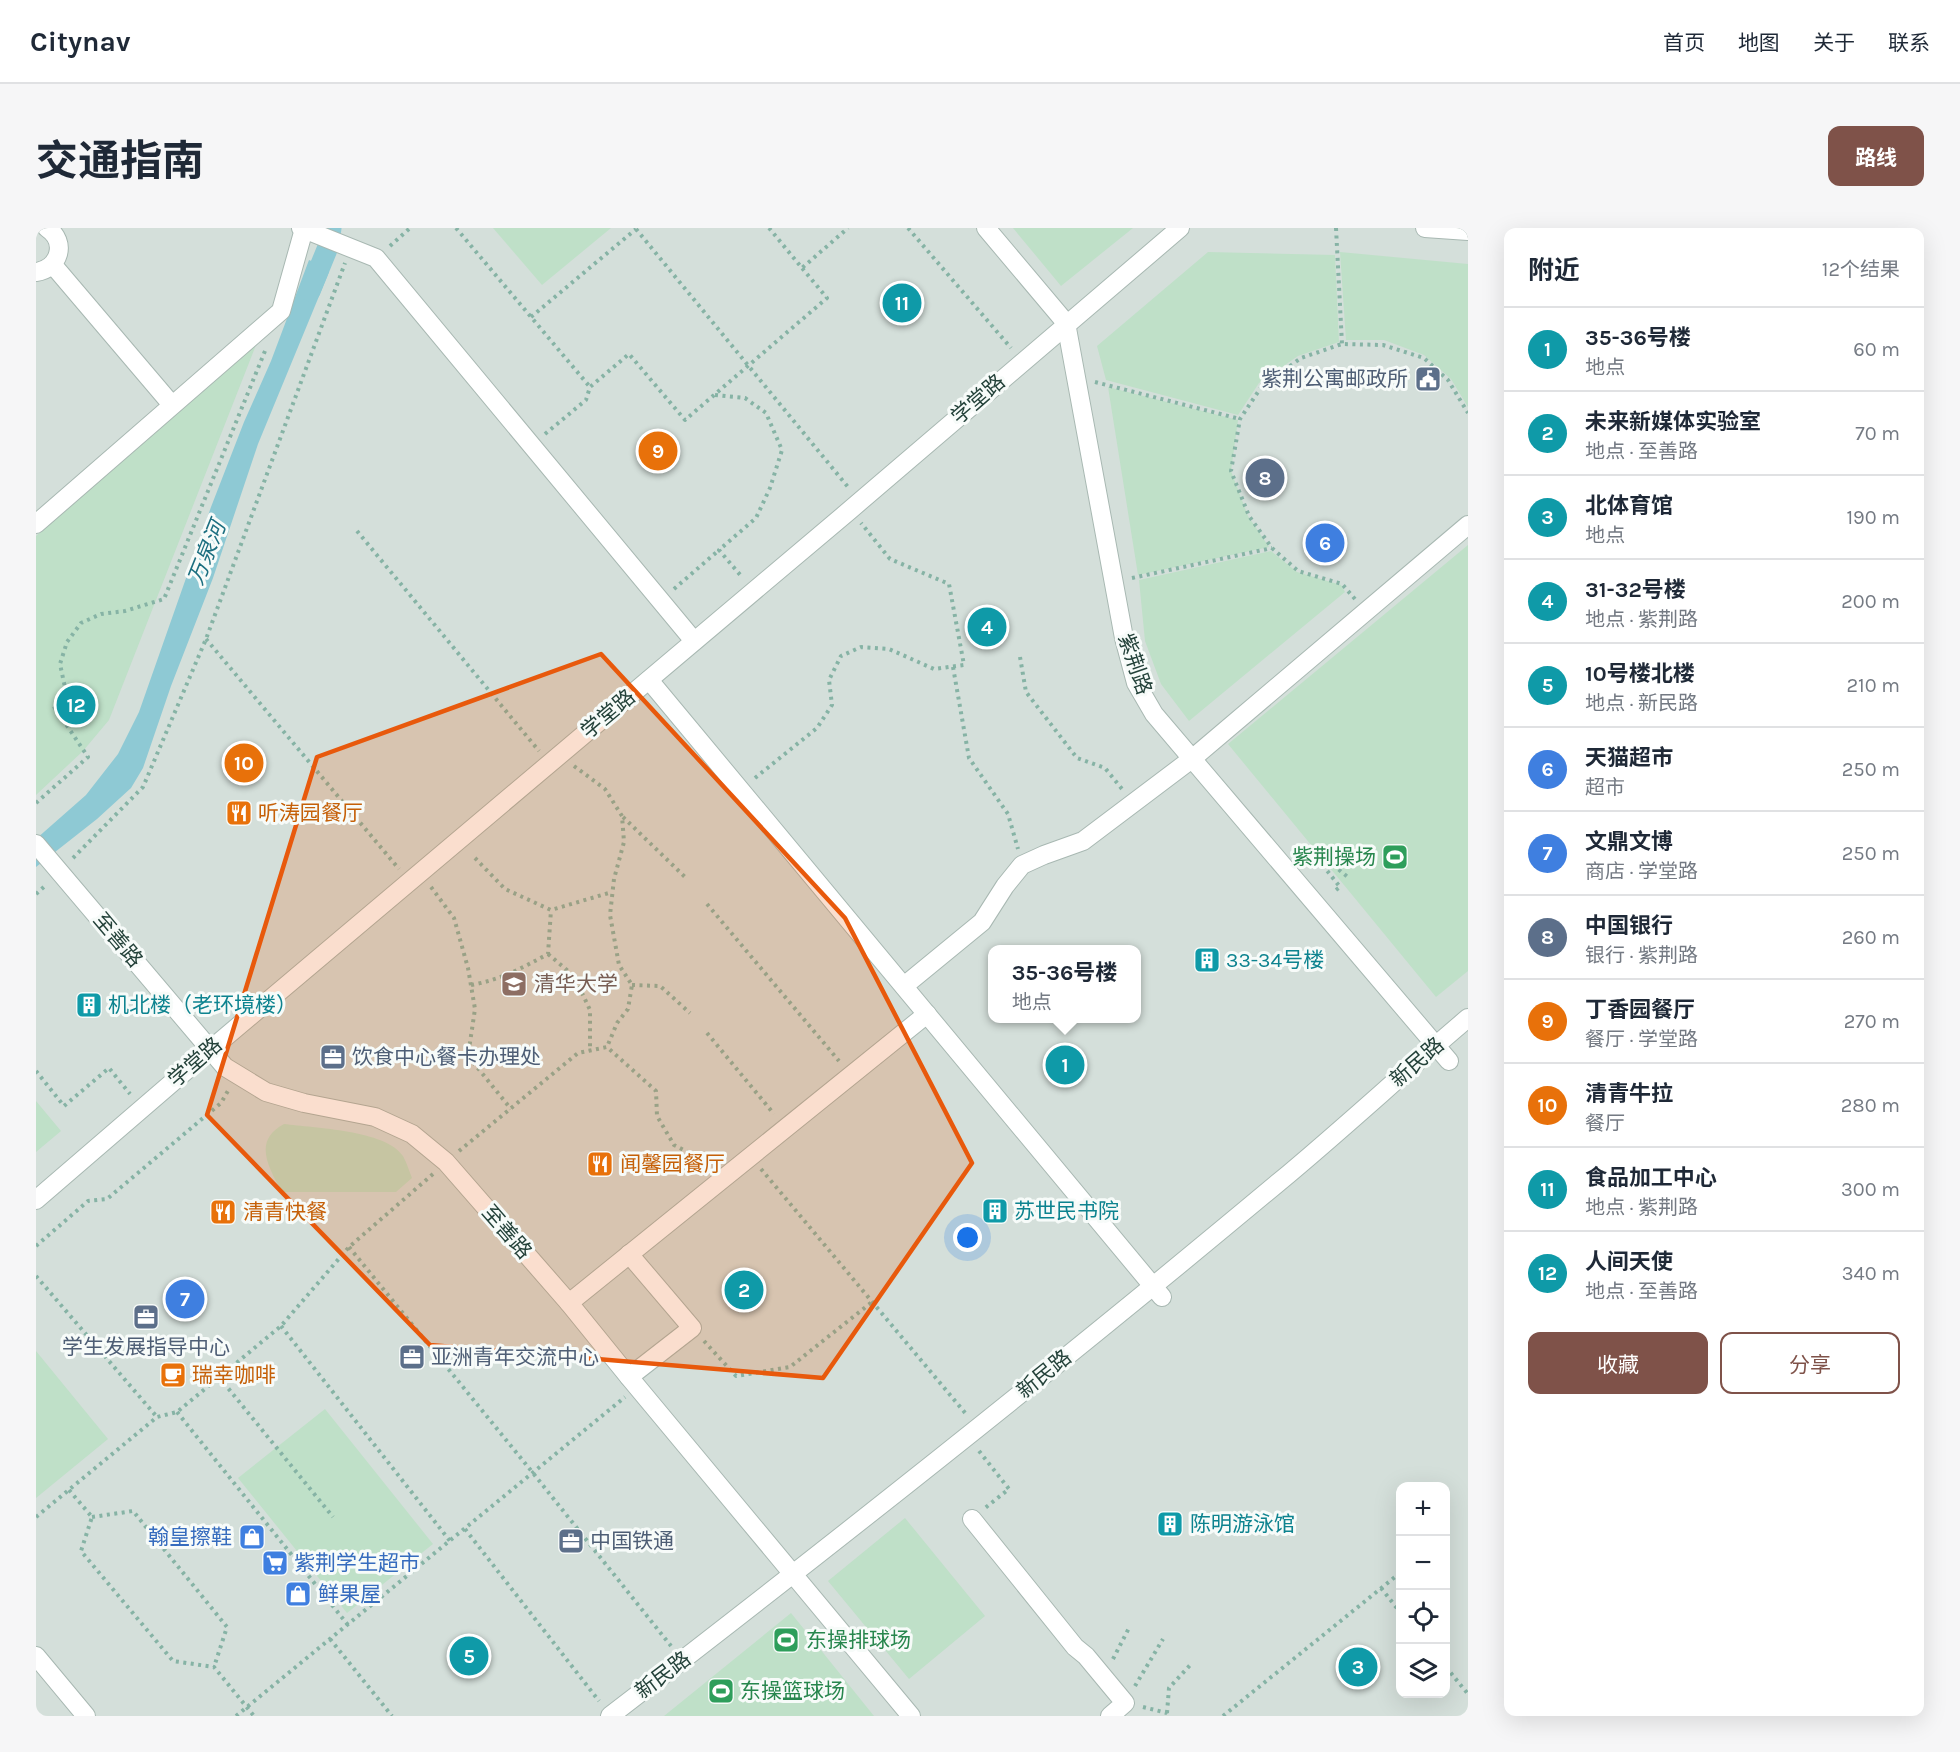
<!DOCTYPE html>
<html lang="zh">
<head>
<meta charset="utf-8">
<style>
  body { margin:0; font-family:Karla,"Noto Sans SC",sans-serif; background:#f6f6f7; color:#1f2937 }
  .controls { position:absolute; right:18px; bottom:18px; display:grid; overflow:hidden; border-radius:12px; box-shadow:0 6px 24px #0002 }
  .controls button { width:54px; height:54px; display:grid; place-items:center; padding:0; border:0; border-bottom:2px solid #e0e1e3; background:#fff; color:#1f2937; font:30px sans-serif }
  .you { position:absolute; left:932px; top:1010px; width:21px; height:21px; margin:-15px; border:4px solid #fff; border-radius:50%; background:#1a73e8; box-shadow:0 0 0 9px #1a73e833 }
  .badge { display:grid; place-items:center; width:39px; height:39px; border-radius:50%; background:#7f5249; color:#fff; font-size:20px; font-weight:700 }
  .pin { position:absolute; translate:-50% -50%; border:3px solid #fff; box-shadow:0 2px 6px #0006 }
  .popup { position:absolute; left:952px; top:717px; width:153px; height:78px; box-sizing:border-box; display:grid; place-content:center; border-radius:12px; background:#fff; filter:drop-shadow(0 2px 4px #0005); font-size:20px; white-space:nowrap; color:#747a83 }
  .popup b { font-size:22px; color:#1f2937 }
  .popup::after { content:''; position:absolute; left:50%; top:100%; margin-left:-12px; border:12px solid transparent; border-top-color:#fff }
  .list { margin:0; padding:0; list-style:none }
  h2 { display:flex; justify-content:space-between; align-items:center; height:78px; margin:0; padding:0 24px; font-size:26px }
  h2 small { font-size:20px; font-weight:400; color:#747a83 }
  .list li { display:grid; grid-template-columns:39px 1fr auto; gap:18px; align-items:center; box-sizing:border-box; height:84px; padding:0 24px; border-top:2px solid #e0e1e3 }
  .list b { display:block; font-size:22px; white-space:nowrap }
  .list p { margin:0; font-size:20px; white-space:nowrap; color:#747a83 }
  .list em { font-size:20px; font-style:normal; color:#747a83 }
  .actions { display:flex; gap:12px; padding:18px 24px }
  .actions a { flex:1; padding:14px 0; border:2px solid #7f5249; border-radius:12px; text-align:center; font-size:21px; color:#7f5249 }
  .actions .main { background:#7f5249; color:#fff }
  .icon { flex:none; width:33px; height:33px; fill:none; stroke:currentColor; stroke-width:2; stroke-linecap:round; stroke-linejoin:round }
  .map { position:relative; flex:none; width:1432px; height:1488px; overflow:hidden; border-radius:12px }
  header { display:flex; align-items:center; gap:36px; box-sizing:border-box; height:84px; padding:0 30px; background:#fff; border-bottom:2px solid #e0e1e3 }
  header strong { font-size:28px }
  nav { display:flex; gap:33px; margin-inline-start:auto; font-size:21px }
  .intro { display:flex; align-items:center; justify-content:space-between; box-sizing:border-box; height:144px; padding:0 36px }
  h1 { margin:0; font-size:42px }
  .button { padding:15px 27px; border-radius:12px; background:#7f5249; color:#fff; font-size:21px; font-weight:700 }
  main { display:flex; gap:36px; padding:0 36px }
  aside { flex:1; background:#fff; border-radius:12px; box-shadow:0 6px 24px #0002 }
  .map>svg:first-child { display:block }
</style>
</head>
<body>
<header>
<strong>Citynav</strong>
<nav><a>首页</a><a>地图</a><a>关于</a><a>联系</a></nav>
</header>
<div class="intro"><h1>交通指南</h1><a class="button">路线</a></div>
<main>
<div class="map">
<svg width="1432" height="1488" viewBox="0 0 1432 1488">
  <rect width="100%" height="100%" fill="#e6efeb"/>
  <path fill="#d4dfda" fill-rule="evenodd" d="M0,0H1432V1488H0ZM957,722H1101V790H957ZM1364,1258H1410V1466H1364Z"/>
  <g fill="#bfe0c8">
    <polygon points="457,0 575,0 506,57"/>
    <polygon points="977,0 1097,0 1025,58"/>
    <polygon points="1172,24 1299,27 1303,114 1262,128 1223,155 1202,187 1070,152 1061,118"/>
    <polygon points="1304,24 1432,36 1432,179 1415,151 1388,127 1348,112 1310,112"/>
    <polygon points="220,117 73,492 47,523 0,567 0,308"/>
    <polygon points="1072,159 1202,192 1195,243 1212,288 1233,319 1102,347"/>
    <polygon points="1432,317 1432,743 1400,769 1192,516"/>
    <polygon points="1235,323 1261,344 1305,357 1309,364 1153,493 1125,456 1109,413 1103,352"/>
    <polygon points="0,873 25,903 0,924"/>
    <path d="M248,896C278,900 350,902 367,928C371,935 373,943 376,950L360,964H246C233,940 216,913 248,896Z"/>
    <polygon points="0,1123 72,1211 0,1270"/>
    <polygon points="289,1181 397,1316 311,1385 202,1250"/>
    <polygon points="869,1290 949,1388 873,1451 792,1353"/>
    <polygon points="755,1385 838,1488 628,1488"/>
  </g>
  <polygon fill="#8ec9d4" points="273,32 292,40 293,44 222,216 177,350 135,458 107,540 95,560 61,591 0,639 0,611 50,567 82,526 103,484 175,279 208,194 235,133"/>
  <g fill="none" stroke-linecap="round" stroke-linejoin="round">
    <polyline stroke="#8ec9d4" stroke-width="21" points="274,63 292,19 295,0"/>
    <defs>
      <g id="minor">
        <polyline points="265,0 340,30 658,413"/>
        <polyline points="950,0 1030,95 1088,410 1100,455 1118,486 1413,833"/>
        <polyline points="1389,0 1432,3"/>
        <polyline points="17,37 136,177"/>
        <path d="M0,44C23,41 32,14 11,0"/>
        <polyline points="0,296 245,83 268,1"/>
        <polyline points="613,452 1126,1069"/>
        <polyline points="0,616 189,839 230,864 268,875 339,889 376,906 410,934 533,1075 593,1149 875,1488"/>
        <polyline points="868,758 946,694 969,658 986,637 1008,627 1047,613 1157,530 1432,297"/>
        <polyline points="0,972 174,822 814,282 1144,0"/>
        <polyline points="533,1075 891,786"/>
        <polyline points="593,1149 656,1100 593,1026"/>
        <polyline points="936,1291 1039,1419 1050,1428 1089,1475 1074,1488"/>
        <polyline points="0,1428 50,1488"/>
        <path d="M574,1488C800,1314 1024,1137 1243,954C1307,901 1368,844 1432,790"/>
      </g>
    </defs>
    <use href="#minor" stroke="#a8b8b2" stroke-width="20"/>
    <g stroke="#86b3a5" stroke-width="4" stroke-dasharray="3 4.5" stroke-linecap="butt">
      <polyline points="420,0 554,159"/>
      <polyline points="733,0 766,40 812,0"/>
      <polyline points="872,0 975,120"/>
      <polyline points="1300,0 1306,116"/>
      <polyline points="600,1 812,259"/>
      <polyline points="354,18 374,0"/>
      <polyline points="495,89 600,1"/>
      <polyline points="1059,154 1204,191"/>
      <polyline points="679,167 709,170 730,185 746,222 734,260 720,290 683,322 706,349"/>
      <polyline points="509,206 550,172 554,159 593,126 649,192 791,70 766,40"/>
      <polyline points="321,303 503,523"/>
      <polyline points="1096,350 1236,320"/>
      <polyline points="638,361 683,322"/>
      <polyline points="1319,371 1306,356 1262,343 1236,320 1213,288 1195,243 1204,191 1226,158 1265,130 1306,116 1347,117 1388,130 1412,152 1432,185"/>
      <polyline points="170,411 363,641"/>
      <polyline points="984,429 990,464 1041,530 1069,540 1086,561"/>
      <polyline points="917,439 933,530 972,586 982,621"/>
      <polyline points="538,538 569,561 586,588 588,614 578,651 574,687 583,737 596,757 592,781 581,795 571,819"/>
      <polyline points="719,550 781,500 796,477 793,452 805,428 825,419 853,421 898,441 928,437 913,356 854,331 825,295"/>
      <polyline points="0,575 52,529 17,477 30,464 24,436 31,414 45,395 65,386 89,383 128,371 229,123"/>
      <polyline points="587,589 649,649"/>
      <polyline points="37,630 107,559 170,411 309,35"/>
      <polyline points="439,630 469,661 515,682 576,664"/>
      <polyline points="395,659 418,690 432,740 439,781 432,828 475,881"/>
      <polyline points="1300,662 1304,659 1289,640 1291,632 1313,650"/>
      <polyline points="0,666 10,657"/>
      <polyline points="671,676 803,833"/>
      <polyline points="512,726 538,748 554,782 554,823"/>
      <path d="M435,757C464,752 486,740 512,726L515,682"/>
      <polyline points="596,757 624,758 654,785"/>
      <polyline points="671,805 738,886"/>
      <polyline points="0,843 28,878 73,840 94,866"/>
      <polyline points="423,923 542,825 571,819 620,863 621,888 638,917 669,933 672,938"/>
      <polyline points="725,941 930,1186"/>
      <polyline points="0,1018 52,973 71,971 185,875 193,861"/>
      <polyline points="313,1019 497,1245 635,1418"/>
      <polyline points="0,1048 121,1189"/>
      <polyline points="245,1098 414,1313"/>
      <polyline points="668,1113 700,1148 754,1139 836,1074"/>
      <polyline points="183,1149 297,1289"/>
      <polyline points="141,1184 312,1397"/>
      <polyline points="943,1223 973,1261 949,1280"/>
      <polyline points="33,1262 56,1289 45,1323 137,1433 178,1439 218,1488"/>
      <polyline points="0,1289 121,1189 141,1184 245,1098 313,1019 397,946"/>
      <polyline points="56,1289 97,1283 191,1399 178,1439"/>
      <polyline points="429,1301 563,1473"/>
      <polyline points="1345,1360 1364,1384"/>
      <polyline points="294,1411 356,1488"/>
      <polyline points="1077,1431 1094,1398"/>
      <polyline points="1410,1439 1432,1466"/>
      <polyline points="1099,1458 1127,1411"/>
      <polyline points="1107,1479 1131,1485 1134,1488"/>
      <polyline points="1131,1485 1133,1460 1156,1435"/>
      <polyline points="200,1488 589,1169"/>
      <polyline points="1187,1488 1359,1349"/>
    </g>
    <use href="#minor" stroke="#fff" stroke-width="18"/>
  </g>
  <path fill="#e8590c" fill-opacity="0.2" stroke="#e8590c" stroke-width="4.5" stroke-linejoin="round" d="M565,426L809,690L936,935L787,1150L394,1117L171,887L281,529Z"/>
  <defs>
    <symbol id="civic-square" viewBox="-11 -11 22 22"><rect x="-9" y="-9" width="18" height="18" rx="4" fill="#5c6f8a" stroke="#f7fbf9"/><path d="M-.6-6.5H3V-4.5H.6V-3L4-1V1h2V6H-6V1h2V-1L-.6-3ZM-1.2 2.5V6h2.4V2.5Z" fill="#fff"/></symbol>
    <symbol id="restaurant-square" viewBox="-11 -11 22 22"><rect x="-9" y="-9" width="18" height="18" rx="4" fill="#e8710a" stroke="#f7fbf9"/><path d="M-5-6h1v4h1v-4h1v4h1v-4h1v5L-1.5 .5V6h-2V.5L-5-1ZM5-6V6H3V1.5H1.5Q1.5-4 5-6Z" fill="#fff"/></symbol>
    <symbol id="stadium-square" viewBox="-11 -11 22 22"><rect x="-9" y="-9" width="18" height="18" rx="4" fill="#2e9e5b" stroke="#f7fbf9"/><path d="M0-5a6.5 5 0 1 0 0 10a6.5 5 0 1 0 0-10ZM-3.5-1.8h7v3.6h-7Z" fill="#fff"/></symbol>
    <symbol id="building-square" viewBox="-11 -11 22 22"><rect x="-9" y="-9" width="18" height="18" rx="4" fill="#0f9aa8" stroke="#f7fbf9"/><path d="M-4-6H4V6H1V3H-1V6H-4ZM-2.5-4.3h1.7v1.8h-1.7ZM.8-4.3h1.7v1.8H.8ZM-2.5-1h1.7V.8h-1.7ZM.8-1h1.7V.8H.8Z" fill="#fff"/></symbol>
    <symbol id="university-square" viewBox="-11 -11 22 22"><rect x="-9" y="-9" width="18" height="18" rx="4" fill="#8d6e63" stroke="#f7fbf9"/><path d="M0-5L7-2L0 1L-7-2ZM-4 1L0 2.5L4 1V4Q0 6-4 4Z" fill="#fff"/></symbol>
    <symbol id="office-square" viewBox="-11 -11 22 22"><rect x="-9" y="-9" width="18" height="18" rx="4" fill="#5c6f8a" stroke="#f7fbf9"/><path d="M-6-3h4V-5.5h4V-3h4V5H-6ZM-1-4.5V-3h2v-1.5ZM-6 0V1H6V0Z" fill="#fff"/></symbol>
    <symbol id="cafe-square" viewBox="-11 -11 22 22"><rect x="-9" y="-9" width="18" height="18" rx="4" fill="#e8710a" stroke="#f7fbf9"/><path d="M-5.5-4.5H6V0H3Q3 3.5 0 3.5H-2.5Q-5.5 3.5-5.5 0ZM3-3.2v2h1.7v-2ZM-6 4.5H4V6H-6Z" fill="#fff"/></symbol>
    <symbol id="shop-square" viewBox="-11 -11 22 22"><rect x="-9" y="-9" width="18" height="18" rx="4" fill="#3f7fe0" stroke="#f7fbf9"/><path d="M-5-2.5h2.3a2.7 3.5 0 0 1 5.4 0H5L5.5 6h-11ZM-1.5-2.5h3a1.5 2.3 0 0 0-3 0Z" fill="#fff"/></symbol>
    <symbol id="supermarket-square" viewBox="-11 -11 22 22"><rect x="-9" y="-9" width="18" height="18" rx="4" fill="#3f7fe0" stroke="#f7fbf9"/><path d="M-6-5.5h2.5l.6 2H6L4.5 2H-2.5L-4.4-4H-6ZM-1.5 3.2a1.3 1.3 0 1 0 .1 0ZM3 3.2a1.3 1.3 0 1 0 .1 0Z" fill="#fff"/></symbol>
  </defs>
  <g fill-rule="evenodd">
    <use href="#civic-square" x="1377" y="136" width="30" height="30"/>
    <use href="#restaurant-square" x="188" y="570" width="30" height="30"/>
    <use href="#stadium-square" x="1344" y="614" width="30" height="30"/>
    <use href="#building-square" x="1156" y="717" width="30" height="30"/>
    <use href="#university-square" x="463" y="741" width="30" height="30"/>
    <use href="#building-square" x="38" y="762" width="30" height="30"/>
    <use href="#office-square" x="282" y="814" width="30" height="30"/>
    <use href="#restaurant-square" x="549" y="921" width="30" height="30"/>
    <use href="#building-square" x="944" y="968" width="30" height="30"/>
    <use href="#restaurant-square" x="172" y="969" width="30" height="30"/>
    <use href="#office-square" x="95" y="1074" width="30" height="30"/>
    <use href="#office-square" x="361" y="1114" width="30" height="30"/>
    <use href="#cafe-square" x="122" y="1132" width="30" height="30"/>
    <use href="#building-square" x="1119" y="1281" width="30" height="30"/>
    <use href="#shop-square" x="201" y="1294" width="30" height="30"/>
    <use href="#office-square" x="520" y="1298" width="30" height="30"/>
    <use href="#supermarket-square" x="224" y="1320" width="30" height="30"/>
    <use href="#shop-square" x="247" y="1351" width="30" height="30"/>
    <use href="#stadium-square" x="735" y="1397" width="30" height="30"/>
    <use href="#stadium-square" x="670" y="1448" width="30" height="30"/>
  </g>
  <g text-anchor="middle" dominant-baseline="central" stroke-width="6" stroke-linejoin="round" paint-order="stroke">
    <g font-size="21" fill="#4e5e75" stroke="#f7fbf9" text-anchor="start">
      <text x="1372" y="151" text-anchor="end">紫荆公寓邮政所</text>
      <text x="316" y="829">饮食中心餐卡办理处</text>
      <text x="110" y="1119" text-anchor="middle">学生发展指导中心</text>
      <text x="395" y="1129">亚洲青年交流中心</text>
      <text x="554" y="1313">中国铁通</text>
    </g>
    <g font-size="21" fill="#24423a" stroke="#f7fbf9">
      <text transform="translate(942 171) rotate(-41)">学堂路</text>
      <text transform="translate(1099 436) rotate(71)">紫荆路</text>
      <text transform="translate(572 486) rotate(-40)">学堂路</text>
      <text transform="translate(82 712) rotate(50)">至善路</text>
      <text transform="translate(159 834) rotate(-41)">学堂路</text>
      <text transform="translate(1381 834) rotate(-41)">新民路</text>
      <text transform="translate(471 1004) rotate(49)">至善路</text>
      <text transform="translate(1008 1146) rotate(-39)">新民路</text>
      <text transform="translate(627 1447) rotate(-37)">新民路</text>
    </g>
    <g font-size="21" fill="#c56008" stroke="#f7fbf9" text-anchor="start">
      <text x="222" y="585">听涛园餐厅</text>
      <text x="584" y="936">闻馨园餐厅</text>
      <text x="207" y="984">清青快餐</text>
      <text x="156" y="1147">瑞幸咖啡</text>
    </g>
    <g font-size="21" fill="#27864d" stroke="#f7fbf9" text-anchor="start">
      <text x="1340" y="629" text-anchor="end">紫荆操场</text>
      <text x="770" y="1412">东操排球场</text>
      <text x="704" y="1463">东操篮球场</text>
    </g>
    <g font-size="21" fill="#0d838f" stroke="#f7fbf9" text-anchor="start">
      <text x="1190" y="732">33-34号楼</text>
      <text x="72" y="777">机北楼（老环境楼）</text>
      <text x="978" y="983">苏世民书院</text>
      <text x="1154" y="1296">陈明游泳馆</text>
    </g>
    <g font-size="21" fill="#785e54" stroke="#f7fbf9" text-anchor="start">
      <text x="498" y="756">清华大学</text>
    </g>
    <g font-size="21" fill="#366cbe" stroke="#f7fbf9" text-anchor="start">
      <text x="196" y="1309" text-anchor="end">翰皇擦鞋</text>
      <text x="258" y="1335">紫荆学生超市</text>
      <text x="282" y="1366">鲜果屋</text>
    </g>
    <g font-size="22" font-style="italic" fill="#1c6f80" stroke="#f7fbf9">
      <text transform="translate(171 325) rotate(-68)">万泉河</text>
    </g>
  </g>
</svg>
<div class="controls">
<button>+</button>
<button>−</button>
<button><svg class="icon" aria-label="locate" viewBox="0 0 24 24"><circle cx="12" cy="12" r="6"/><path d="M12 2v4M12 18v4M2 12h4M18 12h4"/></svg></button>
<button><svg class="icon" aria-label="layers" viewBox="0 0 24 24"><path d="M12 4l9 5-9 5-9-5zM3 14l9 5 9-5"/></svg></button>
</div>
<div class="you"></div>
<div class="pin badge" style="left:1029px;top:837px;background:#0f9aa8">1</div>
<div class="popup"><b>35-36号楼</b>地点</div>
<div class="pin badge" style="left:708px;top:1062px;background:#0f9aa8">2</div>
<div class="pin badge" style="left:1322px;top:1439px;background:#0f9aa8">3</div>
<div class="pin badge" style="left:951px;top:399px;background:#0f9aa8">4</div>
<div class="pin badge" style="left:433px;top:1428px;background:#0f9aa8">5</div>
<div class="pin badge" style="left:1289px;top:315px;background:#3f7fe0">6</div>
<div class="pin badge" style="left:149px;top:1071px;background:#3f7fe0">7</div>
<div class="pin badge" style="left:1229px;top:250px;background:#5c6f8a">8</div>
<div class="pin badge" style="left:622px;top:223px;background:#e8710a">9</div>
<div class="pin badge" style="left:208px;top:535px;background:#e8710a">10</div>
<div class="pin badge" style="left:866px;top:75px;background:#0f9aa8">11</div>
<div class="pin badge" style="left:40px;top:477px;background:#0f9aa8">12</div>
</div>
<aside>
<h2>附近<small>12个结果</small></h2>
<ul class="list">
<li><span class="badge" style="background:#0f9aa8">1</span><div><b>35-36号楼</b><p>地点</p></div><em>60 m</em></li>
<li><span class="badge" style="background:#0f9aa8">2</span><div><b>未来新媒体实验室</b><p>地点 · 至善路</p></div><em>70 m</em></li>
<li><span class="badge" style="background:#0f9aa8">3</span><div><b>北体育馆</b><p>地点</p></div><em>190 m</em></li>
<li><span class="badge" style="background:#0f9aa8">4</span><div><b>31-32号楼</b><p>地点 · 紫荆路</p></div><em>200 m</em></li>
<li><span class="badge" style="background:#0f9aa8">5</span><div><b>10号楼北楼</b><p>地点 · 新民路</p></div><em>210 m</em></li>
<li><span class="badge" style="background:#3f7fe0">6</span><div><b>天猫超市</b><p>超市</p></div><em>250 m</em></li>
<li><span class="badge" style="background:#3f7fe0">7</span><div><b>文鼎文博</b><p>商店 · 学堂路</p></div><em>250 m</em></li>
<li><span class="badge" style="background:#5c6f8a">8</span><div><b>中国银行</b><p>银行 · 紫荆路</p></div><em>260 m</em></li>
<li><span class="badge" style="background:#e8710a">9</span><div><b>丁香园餐厅</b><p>餐厅 · 学堂路</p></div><em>270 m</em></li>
<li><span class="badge" style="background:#e8710a">10</span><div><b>清青牛拉</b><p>餐厅</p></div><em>280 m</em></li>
<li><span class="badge" style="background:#0f9aa8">11</span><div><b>食品加工中心</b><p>地点 · 紫荆路</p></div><em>300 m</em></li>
<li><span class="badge" style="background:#0f9aa8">12</span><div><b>人间天使</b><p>地点 · 至善路</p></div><em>340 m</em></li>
</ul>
<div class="actions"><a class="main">收藏</a><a>分享</a></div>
</aside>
</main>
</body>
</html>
